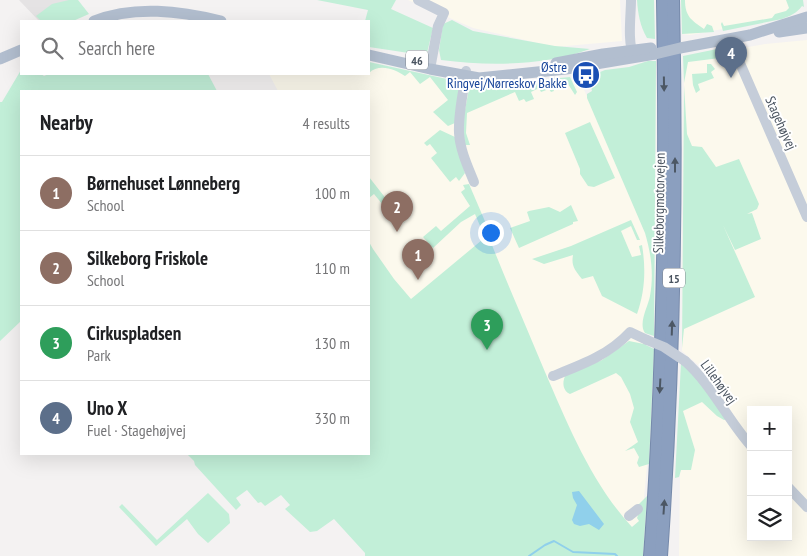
<!DOCTYPE html>
<html lang="en">
<head>
<meta charset="utf-8">
<style>
  body { margin:0; font-family:"PT Sans Narrow",sans-serif; background:#f6f6f6; color:#202124 }
  .controls { position:absolute; right:15px; bottom:15px; display:grid; overflow:hidden; border-radius:0px; box-shadow:0 5px 20px #0002 }
  .controls button { width:45px; height:45px; display:grid; place-items:center; padding:0; border:0; border-bottom:1px solid #e0e0e0; background:#fff; color:#202124; font:25px sans-serif }
  .you { position:absolute; left:490px; top:232px; width:18px; height:18px; margin:-12px; border:4px solid #fff; border-radius:50%; background:#1a73e8; box-shadow:0 0 0 8px #1a73e833 }
  .badge { display:grid; place-items:center; width:32px; height:32px; border-radius:50%; background:#1d62e2; color:#fff; font-size:16px; font-weight:700 }
  .pin { position:absolute; translate:-50% -41px; filter:drop-shadow(0 1px 2px #0008) }
  .pin::after { content:''; position:absolute; top:26px; width:18px; height:15px; background:inherit; clip-path:polygon(0 0,100% 0,50% 100%) }
  .list { margin:0; padding:0; list-style:none }
  h2 { display:flex; justify-content:space-between; align-items:center; height:65px; margin:0; padding:0 20px; font-size:21px }
  h2 small { font-size:16px; font-weight:400; color:#757577 }
  .list li { display:grid; grid-template-columns:32px 1fr auto; gap:15px; align-items:center; box-sizing:border-box; height:75px; padding:0 20px; border-top:1px solid #e0e0e0 }
  .list b { display:block; font-size:19px; white-space:nowrap }
  .list p { margin:0; font-size:16px; white-space:nowrap; color:#757577 }
  .list em { font-size:16px; font-style:normal; color:#757577 }
  .icon { flex:none; width:28px; height:28px; fill:none; stroke:currentColor; stroke-width:2; stroke-linecap:round; stroke-linejoin:round }
  .map { position:relative; flex:none; width:807px; height:556px; overflow:hidden }
  .search { position:absolute; background:#fff; box-shadow:0 5px 20px #0002; left:20px; top:20px; width:350px; height:55px; display:flex; align-items:center; gap:12px; box-sizing:border-box; padding:0 18px; border-radius:0px; color:#757577; font-size:19px }
  .panel { position:absolute; background:#fff; box-shadow:0 5px 20px #0002; left:20px; top:90px; width:350px; height:365px; border-radius:0px }
  .map>svg:first-child { display:block }
</style>
</head>
<body>
<div class="map">
<svg width="807" height="556" viewBox="0 0 807 556">
  <rect width="100%" height="100%" fill="#f4f2f2"/>
  <g fill="#fcf9ed">
    <polygon points="408,0 620,0 622,41 555,47 473,28"/>
    <polygon points="681,0 801,0 802,3 772,20 690,35 682,34"/>
    <polygon points="807,40 807,503 788,482 788,410 751,410 751,441 703,369 682,351 684,58 765,44"/>
    <polygon points="369,64 404,70 474,89 579,79 629,187 654,252 653,291 648,313 644,348 648,454 642,520 630,528 412,302 369,251 369,91 278,91 269,74 369,74"/>
    <polygon points="704,390 751,450 751,537 788,537 788,492 807,514 807,556 679,556 681,399"/>
  </g>
  <polygon fill="#e5e3e4" points="19,0 73,0 54,21 39,21"/>
  <g fill="#c2efd8">
    <polygon points="69,0 78,0 89,14 73,21 41,21 36,16 52,4"/>
    <polygon points="317,0 396,0 391,9 433,28 427,53 422,55 369,47 369,21 365,21 368,10"/>
    <path d="M637,0H654L655,39L647,38C640,26 638,14 637,0Z"/>
    <path d="M681,0H685C685,16 691,20 704,29L707,24L712,26L714,32L682,34Z"/>
    <path d="M786,0H803L804,7L802,6C797,13 790,16 782,19L723,31L721,24L722,22L724,26L772,18L775,14L786,11L789,8Z"/>
    <path d="M452,20L473,31L555,46L590,49C544,66 490,66 441,60L439,50L443,24Z"/>
    <polygon points="727,47 730,52 728,57 688,62 684,83 683,56"/>
    <path d="M648,61H656L654,336L645,333C638,323 648,307 650,296C654,274 651,253 645,233L587,98V94L592,91L591,87C582,88 577,86 574,76L588,77L605,70L629,67Z"/>
    <path d="M369,62L456,81L459,88L455,123L448,126L433,112L448,100L430,77L420,84L410,72L405,76C395,69 379,63 369,73Z"/>
    <polygon points="707,64 711,64 715,69 711,72 714,78 698,84 700,90 696,93 693,85 692,74 707,73"/>
    <polygon points="21,70 21,74 41,74 44,76 49,74 208,74 217,91 21,91 21,321 0,341 0,102 2,102"/>
    <polygon points="570,77 577,92 575,95 568,84 552,86 554,91 551,92 549,89 541,92 539,88 531,92 534,99 526,102 524,99 519,101 515,92 467,113 466,133 470,145 465,145 462,125 470,84 488,85"/>
    <polygon points="684,85 687,134 692,146 702,147 716,167 739,159 759,204 757,209 747,214 752,213 761,239 735,250 723,225 755,297 684,329 682,348"/>
    <polygon points="590,122 615,178 594,187 588,186 580,174 580,169 565,133"/>
    <polygon points="440,130 455,137 465,173 459,181 456,177 450,182 431,158 437,153 430,144 427,146 424,143"/>
    <polygon points="369,177 405,223 401,220 392,216 374,194 369,198"/>
    <polygon points="469,184 487,226 483,233 475,214 461,222 433,248 423,237 436,226 441,231 470,206 461,192 465,189 463,185"/>
    <polygon points="571,205 578,221 573,222 573,224 519,248 510,228 530,221 527,212 529,211 549,207 560,212"/>
    <path d="M631,220L640,240H637L631,226L621,231L632,257L641,255L639,246L642,245C646,269 645,291 637,314L602,296L593,276L582,279C575,270 571,266 573,255L544,264L532,259L571,246Z"/>
    <path d="M369,231V242L373,249L394,279L411,299L488,235C506,281 526,326 545,372C568,425 592,484 632,527L639,521L637,518L640,510L637,506L647,496L643,556H365V553L334,519L317,531L310,532L285,509L290,505L281,495L265,506L261,502L258,503L247,490L236,498L241,505L236,510L195,465L194,461L187,454H369Z"/>
    <path d="M629,341L644,344L654,349L649,464L639,467L637,463L639,457L634,448L625,451L638,442L630,422L634,408L630,394L621,377L616,373L570,394C563,391 562,383 565,376L602,360Z"/>
    <polygon points="681,363 691,371 727,419 724,420 717,416 702,402 683,411 695,450 691,470 681,470 679,477 675,478"/>
    <polygon points="208,493 229,514 230,523 208,543 198,534 187,519 156,546 119,507 122,504 157,540"/>
  </g>
  <polygon fill="#90d0eb" points="579,491 604,524 599,530 589,524 580,526 574,524 572,520 577,505 573,498 572,492"/>
  <g fill="none" stroke-linecap="round" stroke-linejoin="round">
    <polyline stroke="#90d0eb" stroke-width="2" points="529,556 545,545 554,541 573,552 615,554 617,556"/>
    <defs>
      <g id="highway">
        <path d="M650,556C664,371 666,185 663,0"/>
        <path d="M661,556C674,371 677,185 673,0"/>
      </g>
    </defs>
    <use href="#highway" stroke="#768aab" stroke-width="14"/>
    <g stroke="#c5cdd9" stroke-width="10">
      <polyline points="418,0 444,13 438,26 430,69"/>
      <path d="M631,0C631,15 627,43 634,56"/>
      <polyline points="731,39 733,47 807,217"/>
      <path d="M466,71C464,91 458,112 459,133C460,150 468,167 474,182"/>
      <path d="M685,361C712,385 727,419 751,446"/>
      <path d="M553,376C581,365 609,355 630,332L647,340"/>
      <polyline points="788,487 807,507"/>
      <polyline points="629,516 638,509"/>
    </g>
    <g stroke="#b2becf" stroke-width="11">
      <path d="M94,21C135,5 180,11 221,21"/>
      <polyline points="779,32 807,28"/>
      <polyline points="680,48 750,35 807,17"/>
      <polyline points="369,55 430,69 479,78 566,69 655,54"/>
      <polyline points="0,59 21,50"/>
      <polyline points="556,63 603,54 651,48"/>
    </g>
    <use href="#highway" stroke="#8b9fbf" stroke-width="12"/>
    <polyline stroke="#c5cdd9" stroke-width="10" points="647,340 664,347 685,361"/>
    <polyline stroke="#b2becf" stroke-width="11" points="655,54 680,48"/>
  </g>
  <defs><path id="oneway-solid" d="M-6-.8H1V-3.2L6.5 0L1 3.2V.8H-6Z" transform="scale(1.25)"/></defs>
  <g fill="#4c5764">
    <use href="#oneway-solid" transform="translate(664 84) rotate(89)"/>
    <use href="#oneway-solid" transform="translate(675 165) rotate(-90)"/>
    <use href="#oneway-solid" transform="translate(672 328) rotate(-88)"/>
    <use href="#oneway-solid" transform="translate(660 386) rotate(93)"/>
    <use href="#oneway-solid" transform="translate(664 507) rotate(-86)"/>
  </g>
  <defs>
    <symbol id="bus-disc" viewBox="-11 -11 22 22"><circle r="9.5" fill="#1a4fb4" stroke="#fff"/><path d="M-5-6H5V4H4V6H2V4H-2V6H-4V4H-5ZM-3.5-4V0h7V-4ZM-3.5 1.2v1.5H-2V1.2ZM2 1.2v1.5H3.5V1.2Z" fill="#fff"/></symbol>
  </defs>
  <g fill-rule="evenodd">
    <use href="#bus-disc" x="570" y="59" width="32" height="32"/>
  </g>
  <g text-anchor="middle" dominant-baseline="central" stroke-width="4" stroke-linejoin="round" paint-order="stroke">
    <g fill="#fff" stroke="#80878f" stroke-width="1">
      <rect x="406" y="50.5" width="22" height="19" rx="4"/>
      <rect x="663" y="268.5" width="22" height="19" rx="4"/>
    </g>
    <g font-size="12" font-weight="bold" fill="#49535f">
      <text x="417" y="60">46</text>
      <text x="674" y="278">15</text>
    </g>
    <g font-size="14" fill="#164399" stroke="#fff" text-anchor="end">
      <text x="567" y="67">Østre<tspan x="567" dy="16">Ringvej/Nørreskov Bakke</tspan></text>
    </g>
    <g font-size="14" fill="#49535f" stroke="#fff">
      <text transform="translate(781 123) rotate(66)">Stagehøjvej</text>
      <text transform="translate(659 203) rotate(-89)">Silkeborgmotorvejen</text>
      <text transform="translate(719 382) rotate(54)">Lillehøjvej</text>
    </g>
  </g>
</svg>
<div class="controls">
<button>+</button>
<button>−</button>
<button><svg class="icon" aria-label="layers" viewBox="0 0 24 24"><path d="M12 4l9 5-9 5-9-5zM3 14l9 5 9-5"/></svg></button>
</div>
<div class="you"></div>
<div class="pin badge" style="left:418px;top:280px;background:#8d6e63">1</div>
<div class="pin badge" style="left:397px;top:232px;background:#8d6e63">2</div>
<div class="pin badge" style="left:487px;top:350px;background:#2e9e5b">3</div>
<div class="pin badge" style="left:731px;top:78px;background:#5c6f8a">4</div>
<div class="search"><svg class="icon" aria-label="search" viewBox="0 0 24 24"><circle cx="10" cy="10" r="6"/><path d="M15 15l6 6"/></svg>Search here</div>
<section class="panel">
<h2>Nearby<small>4 results</small></h2>
<ul class="list">
<li><span class="badge" style="background:#8d6e63">1</span><div><b>Børnehuset Lønneberg</b><p>School</p></div><em>100 m</em></li>
<li><span class="badge" style="background:#8d6e63">2</span><div><b>Silkeborg Friskole</b><p>School</p></div><em>110 m</em></li>
<li><span class="badge" style="background:#2e9e5b">3</span><div><b>Cirkuspladsen</b><p>Park</p></div><em>130 m</em></li>
<li><span class="badge" style="background:#5c6f8a">4</span><div><b>Uno X</b><p>Fuel · Stagehøjvej</p></div><em>330 m</em></li>
</ul>
</section>
</div>
</body>
</html>
